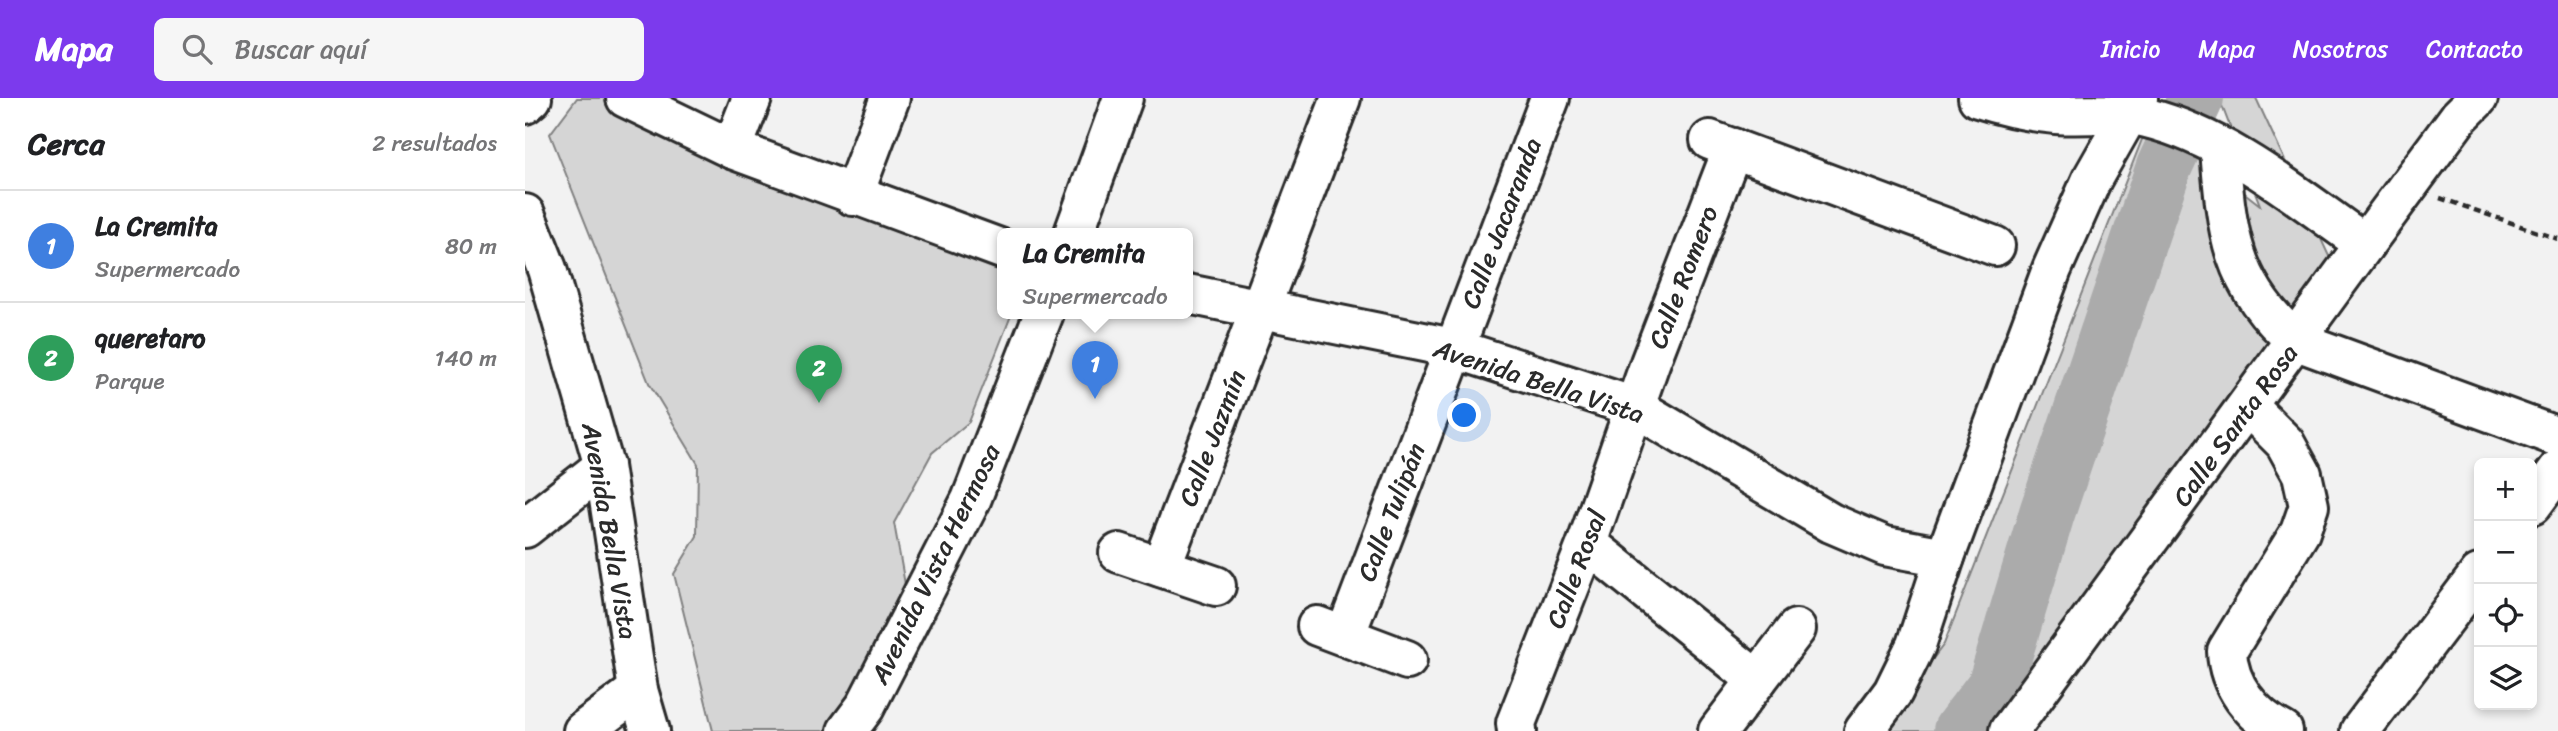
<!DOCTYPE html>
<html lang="es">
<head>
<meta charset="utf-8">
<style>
  body { margin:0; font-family:Sriracha,sans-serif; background:#f6f6f6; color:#202124 }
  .controls { position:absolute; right:21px; bottom:21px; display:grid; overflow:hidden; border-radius:10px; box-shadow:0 4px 10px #0003 }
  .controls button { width:63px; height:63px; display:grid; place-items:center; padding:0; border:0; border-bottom:2px solid #e0e0e0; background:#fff; color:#202124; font:35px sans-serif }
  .you { position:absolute; left:940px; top:318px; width:24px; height:24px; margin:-18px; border:5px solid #fff; border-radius:50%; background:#1a73e8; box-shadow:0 0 0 10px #1a73e833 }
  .badge { display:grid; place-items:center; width:46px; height:46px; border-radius:50%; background:#7c3aed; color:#fff; font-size:23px; font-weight:700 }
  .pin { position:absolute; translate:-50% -58px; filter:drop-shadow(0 2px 4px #0008) }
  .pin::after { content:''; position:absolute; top:37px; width:24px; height:21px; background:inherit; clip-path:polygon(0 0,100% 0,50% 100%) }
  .popup { position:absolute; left:472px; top:130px; width:196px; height:91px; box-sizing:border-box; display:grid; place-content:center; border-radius:10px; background:#fff; filter:drop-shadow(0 2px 5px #0005); font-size:23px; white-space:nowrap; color:#757577 }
  .popup b { font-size:26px; color:#202124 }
  .popup::after { content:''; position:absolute; left:50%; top:100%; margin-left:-14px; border:14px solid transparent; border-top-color:#fff }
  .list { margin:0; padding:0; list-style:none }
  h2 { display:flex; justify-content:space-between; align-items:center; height:91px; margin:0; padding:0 28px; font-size:30px }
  h2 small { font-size:23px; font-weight:400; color:#757577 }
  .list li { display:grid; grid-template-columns:46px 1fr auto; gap:21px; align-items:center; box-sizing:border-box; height:112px; padding:0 28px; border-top:2px solid #e0e0e0 }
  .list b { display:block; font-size:26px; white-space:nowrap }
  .list p { margin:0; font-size:23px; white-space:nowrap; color:#757577 }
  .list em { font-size:23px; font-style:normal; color:#757577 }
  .icon { flex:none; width:38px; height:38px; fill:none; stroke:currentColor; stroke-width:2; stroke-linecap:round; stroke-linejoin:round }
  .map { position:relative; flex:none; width:2033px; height:633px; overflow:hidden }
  header { display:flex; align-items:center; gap:42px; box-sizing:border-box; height:98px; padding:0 35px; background:#7c3aed; color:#fff }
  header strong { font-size:33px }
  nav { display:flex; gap:38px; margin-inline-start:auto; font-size:24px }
  .search { width:490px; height:63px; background:#f6f6f6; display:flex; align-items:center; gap:18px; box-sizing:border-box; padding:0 24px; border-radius:10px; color:#757577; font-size:26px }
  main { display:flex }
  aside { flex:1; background:#fff }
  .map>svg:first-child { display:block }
</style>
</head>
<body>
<header>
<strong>Mapa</strong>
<div class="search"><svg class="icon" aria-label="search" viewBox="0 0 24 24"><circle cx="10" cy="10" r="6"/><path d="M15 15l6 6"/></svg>Buscar aquí</div>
<nav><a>Inicio</a><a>Mapa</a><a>Nosotros</a><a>Contacto</a></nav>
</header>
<main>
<aside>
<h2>Cerca<small>2 resultados</small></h2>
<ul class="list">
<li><span class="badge" style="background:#3f7fe0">1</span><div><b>La Cremita</b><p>Supermercado</p></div><em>80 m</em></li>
<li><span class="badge" style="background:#2e9e5b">2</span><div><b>queretaro</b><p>Parque</p></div><em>140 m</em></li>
</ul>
</aside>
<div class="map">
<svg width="2033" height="633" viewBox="0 0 2033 633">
  <rect width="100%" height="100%" fill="#f2f2f2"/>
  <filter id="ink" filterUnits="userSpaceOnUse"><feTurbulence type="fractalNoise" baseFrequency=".0143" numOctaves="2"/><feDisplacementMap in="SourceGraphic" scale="14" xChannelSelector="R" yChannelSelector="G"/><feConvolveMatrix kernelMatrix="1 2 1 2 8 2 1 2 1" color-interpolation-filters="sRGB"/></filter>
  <g filter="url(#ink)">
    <g fill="#d5d5d5" stroke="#808080" stroke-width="2">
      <polygon points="52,0 104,0 477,166 477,215 487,215 444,324 407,355 369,425 386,520 304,633 188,633 149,476 172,438 173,366 124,285 25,36"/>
      <polygon points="1694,0 1731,0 1808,167 1484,633 1354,633 1419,546 1625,21 1735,107"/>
    </g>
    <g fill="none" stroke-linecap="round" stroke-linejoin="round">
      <polyline stroke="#ababab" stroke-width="56" points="1436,633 1470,588 1522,415 1639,69 1671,0"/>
      <defs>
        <g id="minor">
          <polyline points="101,0 207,51 477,151"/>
          <path d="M1453,0C1478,8 1505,14 1531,16C1562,18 1593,13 1622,20C1703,40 1774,100 1840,146"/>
          <polyline points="0,6 7,0"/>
          <polyline points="1185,42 1470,148"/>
          <polyline points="207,51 227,0"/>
          <path d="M1695,51C1701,131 1706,189 1772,243L2033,339"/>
          <polyline points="328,98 365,0"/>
          <polyline points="0,116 22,171 79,368 113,592 125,633"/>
          <polyline points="549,135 598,0"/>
          <polyline points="663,196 928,250 1110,309 1306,425 1360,448 1420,459"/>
          <path d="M1723,308L1760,345L1777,376L1784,408L1775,434L1702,553C1703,587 1727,618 1758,633"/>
          <polyline points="2007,407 2033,372"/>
          <polyline points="0,430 79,368"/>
          <polyline points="1062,445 1232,582"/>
          <polyline points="594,455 691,488"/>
          <polyline points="636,469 816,0"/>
          <polyline points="792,528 882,562"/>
          <polyline points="820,538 1025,0"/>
          <polyline points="58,633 113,592"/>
          <polyline points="322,633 340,609 446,402 519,215"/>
          <polyline points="992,633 991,625 1062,445 1125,265 1208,50"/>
          <polyline points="1193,633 1271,531"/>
          <polyline points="1339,633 1368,594 1391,547 1420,459 1527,171 1567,81 1613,0"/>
          <polyline points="1484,633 1840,146 1934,19 1953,0"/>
          <polyline points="1835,633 1954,476"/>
        </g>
      </defs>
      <use href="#minor" stroke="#2b2b2b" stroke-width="44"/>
      <polyline stroke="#2b2b2b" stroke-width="4.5" stroke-dasharray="7 5" stroke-linecap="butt" points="1915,100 2033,141"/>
      <use href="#minor" stroke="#fff" stroke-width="38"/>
    </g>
  </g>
  <g text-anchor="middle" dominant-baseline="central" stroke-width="7" stroke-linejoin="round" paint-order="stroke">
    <g font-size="26" fill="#2b2b2b" stroke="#fff">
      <text transform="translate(976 125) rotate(-69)">Calle Jacaranda</text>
      <text transform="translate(1158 179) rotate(-69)">Calle Romero</text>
      <text transform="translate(1014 283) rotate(18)">Avenida Bella Vista</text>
      <text transform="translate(1710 327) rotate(-54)">Calle Santa Rosa</text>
      <text transform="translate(687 340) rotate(-69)">Calle Jazmín</text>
      <text transform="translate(866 414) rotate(-69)">Calle Tulipán</text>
      <text transform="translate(85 433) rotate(80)">Avenida Bella Vista</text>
      <text transform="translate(410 466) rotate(-64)">Avenida Vista Hermosa</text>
      <text transform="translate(1051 471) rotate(-69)">Calle Rosal</text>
    </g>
  </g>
</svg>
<div class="controls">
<button>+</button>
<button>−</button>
<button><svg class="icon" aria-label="locate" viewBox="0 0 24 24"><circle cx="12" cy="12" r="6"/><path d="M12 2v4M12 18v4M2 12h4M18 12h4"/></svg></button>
<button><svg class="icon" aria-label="layers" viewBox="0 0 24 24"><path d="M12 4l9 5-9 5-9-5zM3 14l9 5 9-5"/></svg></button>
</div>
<div class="you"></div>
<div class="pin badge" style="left:570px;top:301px;background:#3f7fe0">1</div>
<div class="popup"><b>La Cremita</b>Supermercado</div>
<div class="pin badge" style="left:294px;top:305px;background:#2e9e5b">2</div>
</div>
</main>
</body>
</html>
